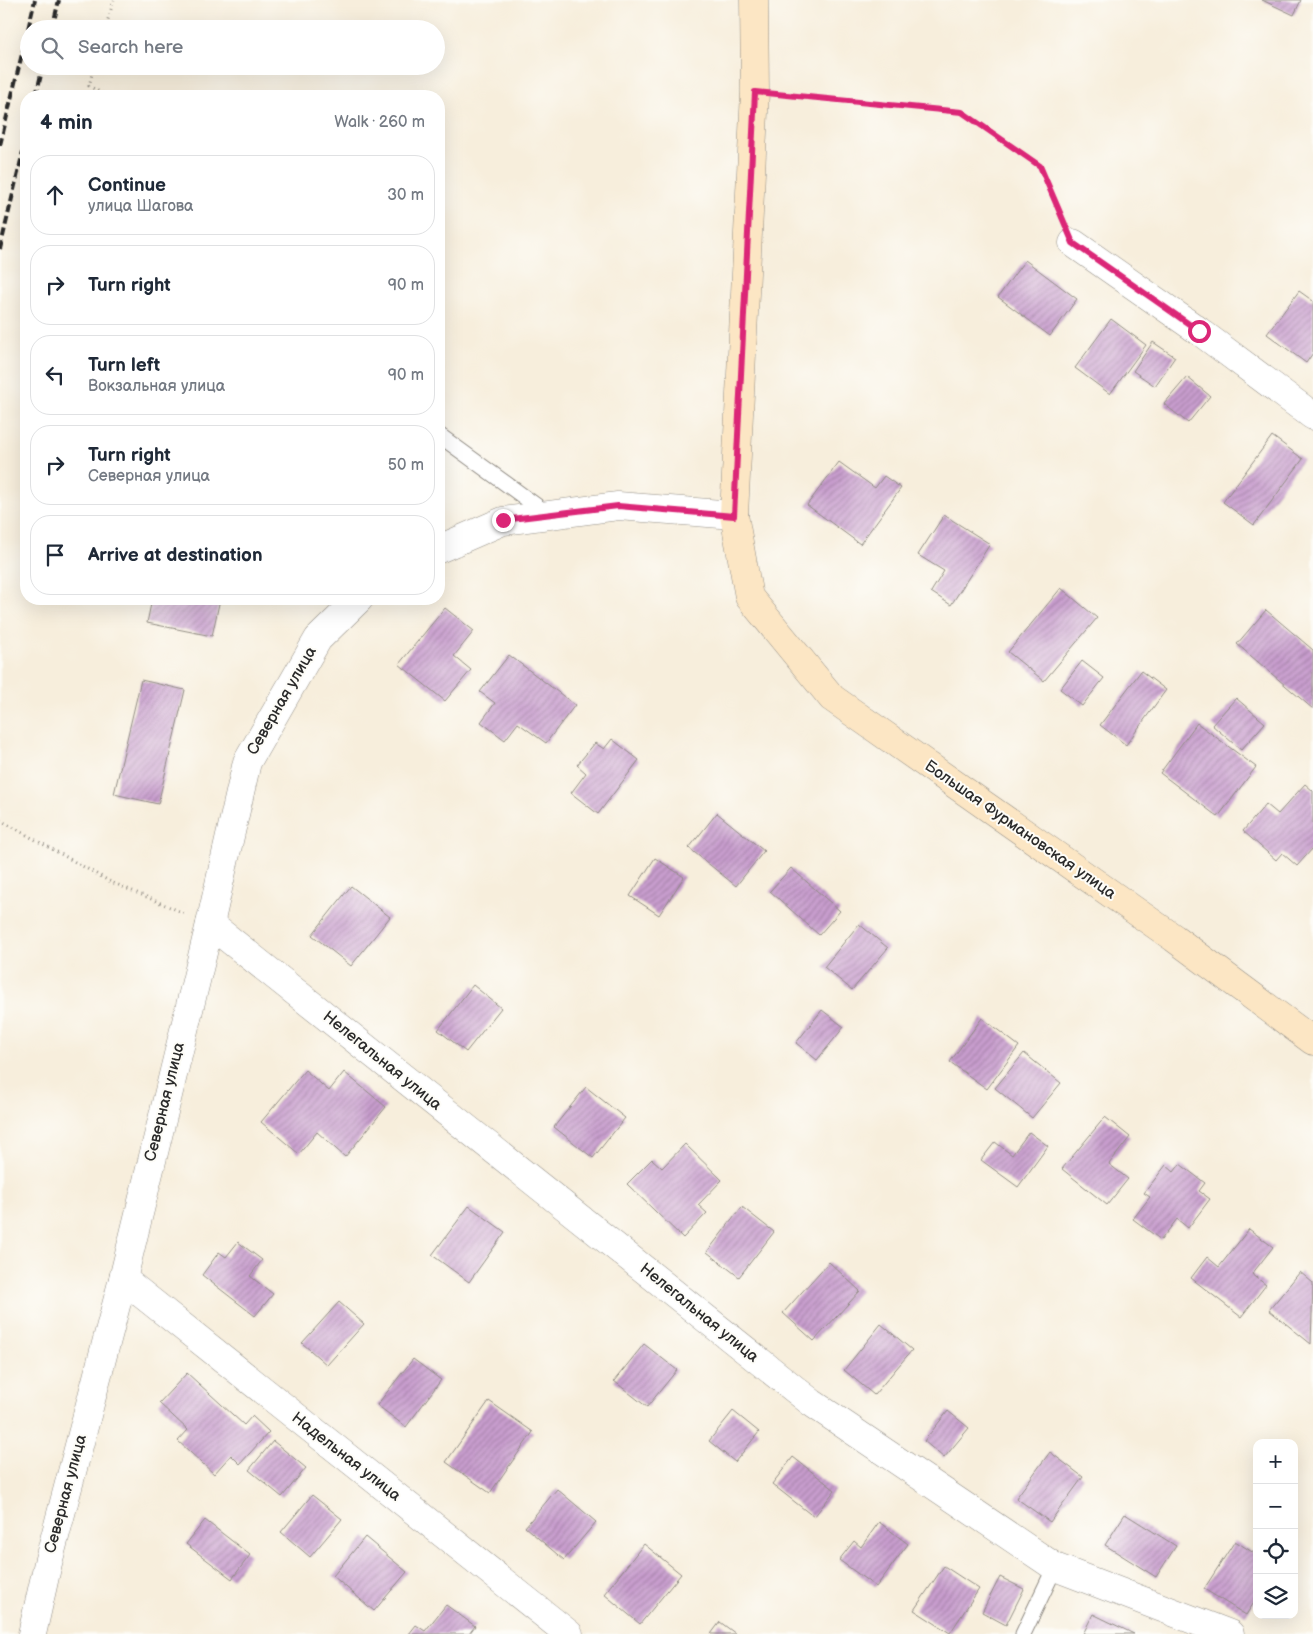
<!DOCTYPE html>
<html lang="en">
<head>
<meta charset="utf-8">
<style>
  body { margin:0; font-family:"Balsamiq Sans",sans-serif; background:#f6f6f7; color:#1f2937 }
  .controls { position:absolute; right:15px; bottom:15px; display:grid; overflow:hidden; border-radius:10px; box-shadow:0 5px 20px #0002 }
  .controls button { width:45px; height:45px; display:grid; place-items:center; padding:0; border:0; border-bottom:1px solid #e0e1e3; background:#fff; color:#1f2937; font:25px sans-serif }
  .stop { position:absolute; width:15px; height:15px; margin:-11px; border:4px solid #db2777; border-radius:50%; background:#fff }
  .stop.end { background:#db2777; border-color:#fff; box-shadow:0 1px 5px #0008 }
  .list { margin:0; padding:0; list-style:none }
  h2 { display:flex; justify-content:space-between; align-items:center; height:65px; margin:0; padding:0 20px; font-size:21px }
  h2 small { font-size:16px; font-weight:400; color:#747a83 }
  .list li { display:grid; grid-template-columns:32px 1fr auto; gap:15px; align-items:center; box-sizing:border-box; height:80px; margin:0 10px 10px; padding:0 10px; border:1px solid #e0e1e3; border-radius:20px }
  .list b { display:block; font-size:19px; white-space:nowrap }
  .list p { margin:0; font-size:16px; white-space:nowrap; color:#747a83 }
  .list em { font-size:16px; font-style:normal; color:#747a83 }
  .icon { flex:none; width:28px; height:28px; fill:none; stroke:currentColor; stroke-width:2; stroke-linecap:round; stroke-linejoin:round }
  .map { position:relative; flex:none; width:1313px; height:1634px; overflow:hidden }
  .search { position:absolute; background:#fff; box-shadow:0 5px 20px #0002; left:20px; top:20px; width:425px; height:55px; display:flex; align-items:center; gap:12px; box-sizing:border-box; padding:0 18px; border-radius:28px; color:#747a83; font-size:19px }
  .panel { position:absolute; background:#fff; box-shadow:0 5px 20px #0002; left:20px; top:90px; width:425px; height:515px; border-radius:20px }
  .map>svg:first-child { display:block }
</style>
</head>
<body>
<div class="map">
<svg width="1313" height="1634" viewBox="0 0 1313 1634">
  <defs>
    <pattern id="building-hatch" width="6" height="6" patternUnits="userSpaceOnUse" patternTransform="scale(1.25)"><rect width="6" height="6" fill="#c89dce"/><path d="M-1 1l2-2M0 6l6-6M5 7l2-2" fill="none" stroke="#a380a7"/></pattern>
  </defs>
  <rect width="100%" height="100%" fill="#fdfcf7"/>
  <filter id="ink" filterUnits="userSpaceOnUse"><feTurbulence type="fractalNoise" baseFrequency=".02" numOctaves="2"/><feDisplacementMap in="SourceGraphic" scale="10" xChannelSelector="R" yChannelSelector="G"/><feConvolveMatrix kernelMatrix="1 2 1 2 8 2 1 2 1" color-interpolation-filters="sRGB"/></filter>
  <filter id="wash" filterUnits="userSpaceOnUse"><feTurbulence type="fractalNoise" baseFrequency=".0096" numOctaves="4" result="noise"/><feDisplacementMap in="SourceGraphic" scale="20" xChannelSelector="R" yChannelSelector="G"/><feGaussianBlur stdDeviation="1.12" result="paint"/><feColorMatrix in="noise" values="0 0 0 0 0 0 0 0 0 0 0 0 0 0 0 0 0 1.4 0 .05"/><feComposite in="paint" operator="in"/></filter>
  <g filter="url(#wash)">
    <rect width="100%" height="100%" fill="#f7eedc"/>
    <g id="blocks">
      <g fill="url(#building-hatch)">
        <polygon points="1262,0 1301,0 1294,15"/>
        <polygon points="1025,260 1077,299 1050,336 998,297"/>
        <polygon points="1299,291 1313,301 1313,353 1306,363 1267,334"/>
        <polygon points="1111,319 1146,345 1110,394 1075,368"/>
        <polygon points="1153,342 1175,357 1155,386 1133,371"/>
        <polygon points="1187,377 1210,396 1188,423 1164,404"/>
        <polygon points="1272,436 1303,459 1254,525 1223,502"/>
        <polygon points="839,462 875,488 884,476 901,488 860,544 807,505"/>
        <polygon points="944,515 990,544 951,605 931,592 944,571 918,555"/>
        <polygon points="1061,588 1097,618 1044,681 1008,652"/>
        <polygon points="152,599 220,599 212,636 147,623"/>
        <polygon points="445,608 474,631 454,656 471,670 445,701 399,664"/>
        <polygon points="1266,610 1313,650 1313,709 1237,644"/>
        <polygon points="509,655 575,705 546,743 518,723 505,740 481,722 495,703 480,692"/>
        <polygon points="1082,661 1104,678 1082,706 1060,689"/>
        <polygon points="1141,671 1166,690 1126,745 1100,725"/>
        <polygon points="141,680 185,690 158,804 114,794"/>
        <polygon points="1236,698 1265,723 1241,750 1212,725"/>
        <polygon points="1197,723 1256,767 1218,817 1160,773"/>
        <polygon points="612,739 639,760 598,814 571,793 586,773 577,765 595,743 604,749"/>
        <polygon points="1305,784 1313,791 1313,848 1297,866 1282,853 1276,860 1243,831 1266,804 1278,814"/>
        <polygon points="717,813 764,851 736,886 689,848"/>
        <polygon points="655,858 684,877 659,915 630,896"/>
        <polygon points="791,868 840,911 819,935 770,891"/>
        <polygon points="351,886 390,917 351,966 312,935"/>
        <polygon points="859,924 888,948 852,990 824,967"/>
        <polygon points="473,985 501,1008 466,1052 438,1030"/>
        <polygon points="822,1010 844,1027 817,1060 796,1043"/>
        <polygon points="982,1018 1019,1046 987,1089 950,1062"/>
        <polygon points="1024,1053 1061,1083 1032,1118 995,1088"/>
        <polygon points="305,1070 329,1091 344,1072 386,1107 345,1157 317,1132 299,1154 261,1122"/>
        <polygon points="586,1087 625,1118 593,1158 554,1127"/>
        <polygon points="1105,1117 1130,1137 1109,1164 1128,1179 1107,1205 1062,1169"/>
        <polygon points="1029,1132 1048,1146 1018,1187 981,1160 995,1142 1012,1155"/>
        <polygon points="685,1144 722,1180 698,1205 707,1213 683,1238 627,1184 652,1159 662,1168"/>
        <polygon points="1180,1164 1205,1183 1199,1191 1210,1199 1188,1228 1177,1219 1161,1240 1133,1219 1150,1197 1144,1193 1166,1165 1174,1172"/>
        <polygon points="469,1206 505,1232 469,1282 432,1255"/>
        <polygon points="742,1207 774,1232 739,1277 707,1252"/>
        <polygon points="1249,1229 1273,1247 1252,1274 1266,1285 1241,1317 1191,1278 1207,1257 1219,1267"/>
        <polygon points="238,1242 262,1260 250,1276 273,1294 255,1316 202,1275 219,1252 226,1257"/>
        <polygon points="829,1262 860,1291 814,1341 783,1313"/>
        <polygon points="1300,1272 1313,1283 1311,1344 1269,1310"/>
        <polygon points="339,1302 364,1324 327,1365 302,1343"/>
        <polygon points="881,1324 912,1350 874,1395 844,1370"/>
        <polygon points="644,1344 677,1370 647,1407 614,1381"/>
        <polygon points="413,1359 441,1380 406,1427 377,1405"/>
        <polygon points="187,1373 244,1425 252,1416 269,1432 240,1464 231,1455 214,1474 178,1441 188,1430 159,1403"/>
        <polygon points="489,1401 533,1432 490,1493 446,1462"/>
        <polygon points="733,1411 759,1432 735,1462 709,1441"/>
        <polygon points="948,1411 969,1428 944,1458 924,1441"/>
        <polygon points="273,1441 306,1468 282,1497 249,1470"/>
        <polygon points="1050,1452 1083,1477 1050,1522 1016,1498"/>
        <polygon points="793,1457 835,1490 814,1517 772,1484"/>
        <polygon points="557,1489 596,1522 564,1560 525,1527"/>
        <polygon points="312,1495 342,1519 310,1557 281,1532"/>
        <polygon points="1125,1514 1176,1546 1156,1577 1105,1545"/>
        <polygon points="205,1520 250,1555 232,1579 186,1544"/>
        <polygon points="879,1522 908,1544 876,1587 839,1560 854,1541 861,1547"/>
        <polygon points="365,1537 407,1572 374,1611 333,1576"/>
        <polygon points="1235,1541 1257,1555 1257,1598 1246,1615 1204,1589"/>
        <polygon points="644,1544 681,1574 640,1624 604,1594"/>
        <polygon points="944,1566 979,1589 950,1633 914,1610"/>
        <polygon points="1000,1577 1024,1589 1006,1625 982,1612"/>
        <polygon points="446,1605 475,1626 469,1634 409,1634 416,1625 425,1631"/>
        <polygon points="1093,1614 1134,1634 1083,1634"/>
        <polygon points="720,1622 736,1634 711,1634"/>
      </g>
    </g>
  </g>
  <g filter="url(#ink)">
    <use href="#blocks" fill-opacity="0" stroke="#918c84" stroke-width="1"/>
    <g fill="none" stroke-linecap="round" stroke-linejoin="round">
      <defs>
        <g id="service">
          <polyline points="439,435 549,515"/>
          <polyline points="1023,1634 1055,1567"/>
        </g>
        <g id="minor">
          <polyline points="1073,243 1199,331 1313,416"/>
          <polyline points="439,549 503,521 618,506 734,515"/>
          <polyline points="210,924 812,1403 1055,1567 1230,1634"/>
          <polyline points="123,1279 569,1634"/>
          <polyline points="32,1634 48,1563 123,1279 210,924 247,762 318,639 359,599"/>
        </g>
        <polyline id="secondary" points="754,0 755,92 734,515 749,597 832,698 1174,938 1313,1041"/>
      </defs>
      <use href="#service" stroke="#918c84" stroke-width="17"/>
      <use href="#minor" stroke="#918c84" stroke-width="29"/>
      <use href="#secondary" stroke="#918c84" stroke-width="29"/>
      <g stroke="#918c84" stroke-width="3" stroke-dasharray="1 4" stroke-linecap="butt">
        <polyline points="105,29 114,0"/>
        <polyline points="94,66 89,86 107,96"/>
        <polyline points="783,95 962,112 1040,166 1062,218"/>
        <polyline points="0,820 109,881 184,913"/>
      </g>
      <use href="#service" stroke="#fff" stroke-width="15"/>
      <use href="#minor" stroke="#fff" stroke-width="28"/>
      <use href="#secondary" stroke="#fce6c4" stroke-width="28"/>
      <g stroke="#2b2b2b" stroke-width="4" stroke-dasharray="8 4" stroke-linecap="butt">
        <polyline points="52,29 59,0"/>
        <polyline points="36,96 43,66"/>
        <polyline points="0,145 35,0"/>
        <polyline points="0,249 26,139"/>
      </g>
    </g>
  </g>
  <g fill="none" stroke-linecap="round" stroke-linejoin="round" filter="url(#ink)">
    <polyline stroke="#db2777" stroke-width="6" points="503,520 618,506 734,516 755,92 962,112 1040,166 1073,243 1199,331"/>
  </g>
  <g text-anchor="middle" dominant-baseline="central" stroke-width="4" stroke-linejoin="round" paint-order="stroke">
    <g font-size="16" fill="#2b2b2b" stroke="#fdfcf7">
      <text transform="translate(282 701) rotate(-60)">Северная улица</text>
      <text transform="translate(1020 830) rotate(35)">Большая Фурмановская улица</text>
      <text transform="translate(382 1061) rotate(39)">Нелегальная улица</text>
      <text transform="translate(165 1102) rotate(-76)">Северная улица</text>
      <text transform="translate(699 1313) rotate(39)">Нелегальная улица</text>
      <text transform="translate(346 1457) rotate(38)">Надельная улица</text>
      <text transform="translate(66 1494) rotate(-75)">Северная улица</text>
    </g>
  </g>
</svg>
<div class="controls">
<button>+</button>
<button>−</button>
<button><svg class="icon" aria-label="locate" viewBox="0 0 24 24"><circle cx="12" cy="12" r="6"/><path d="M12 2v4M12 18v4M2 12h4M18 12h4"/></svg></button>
<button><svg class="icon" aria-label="layers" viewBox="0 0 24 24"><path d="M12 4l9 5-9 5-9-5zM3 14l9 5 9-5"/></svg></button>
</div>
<div class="stop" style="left:1199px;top:331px"></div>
<div class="stop end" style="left:503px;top:520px"></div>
<div class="search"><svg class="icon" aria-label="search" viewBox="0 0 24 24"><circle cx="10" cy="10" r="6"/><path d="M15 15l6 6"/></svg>Search here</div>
<section class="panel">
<h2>4 min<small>Walk · 260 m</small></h2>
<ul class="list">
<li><svg class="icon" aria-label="ahead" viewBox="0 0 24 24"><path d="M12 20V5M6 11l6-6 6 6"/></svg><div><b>Continue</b><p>улица Шагова</p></div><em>30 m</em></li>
<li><svg class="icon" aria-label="right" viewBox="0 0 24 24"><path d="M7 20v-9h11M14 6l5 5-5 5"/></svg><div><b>Turn right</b></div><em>90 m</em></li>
<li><svg class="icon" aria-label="left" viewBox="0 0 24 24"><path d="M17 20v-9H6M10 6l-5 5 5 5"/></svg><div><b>Turn left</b><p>Вокзальная улица</p></div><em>90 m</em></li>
<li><svg class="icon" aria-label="right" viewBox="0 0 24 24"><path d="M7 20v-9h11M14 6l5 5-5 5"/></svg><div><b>Turn right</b><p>Северная улица</p></div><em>50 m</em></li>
<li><svg class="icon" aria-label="arrive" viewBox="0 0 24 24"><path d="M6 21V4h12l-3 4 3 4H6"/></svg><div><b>Arrive at destination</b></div></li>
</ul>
</section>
</div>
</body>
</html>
